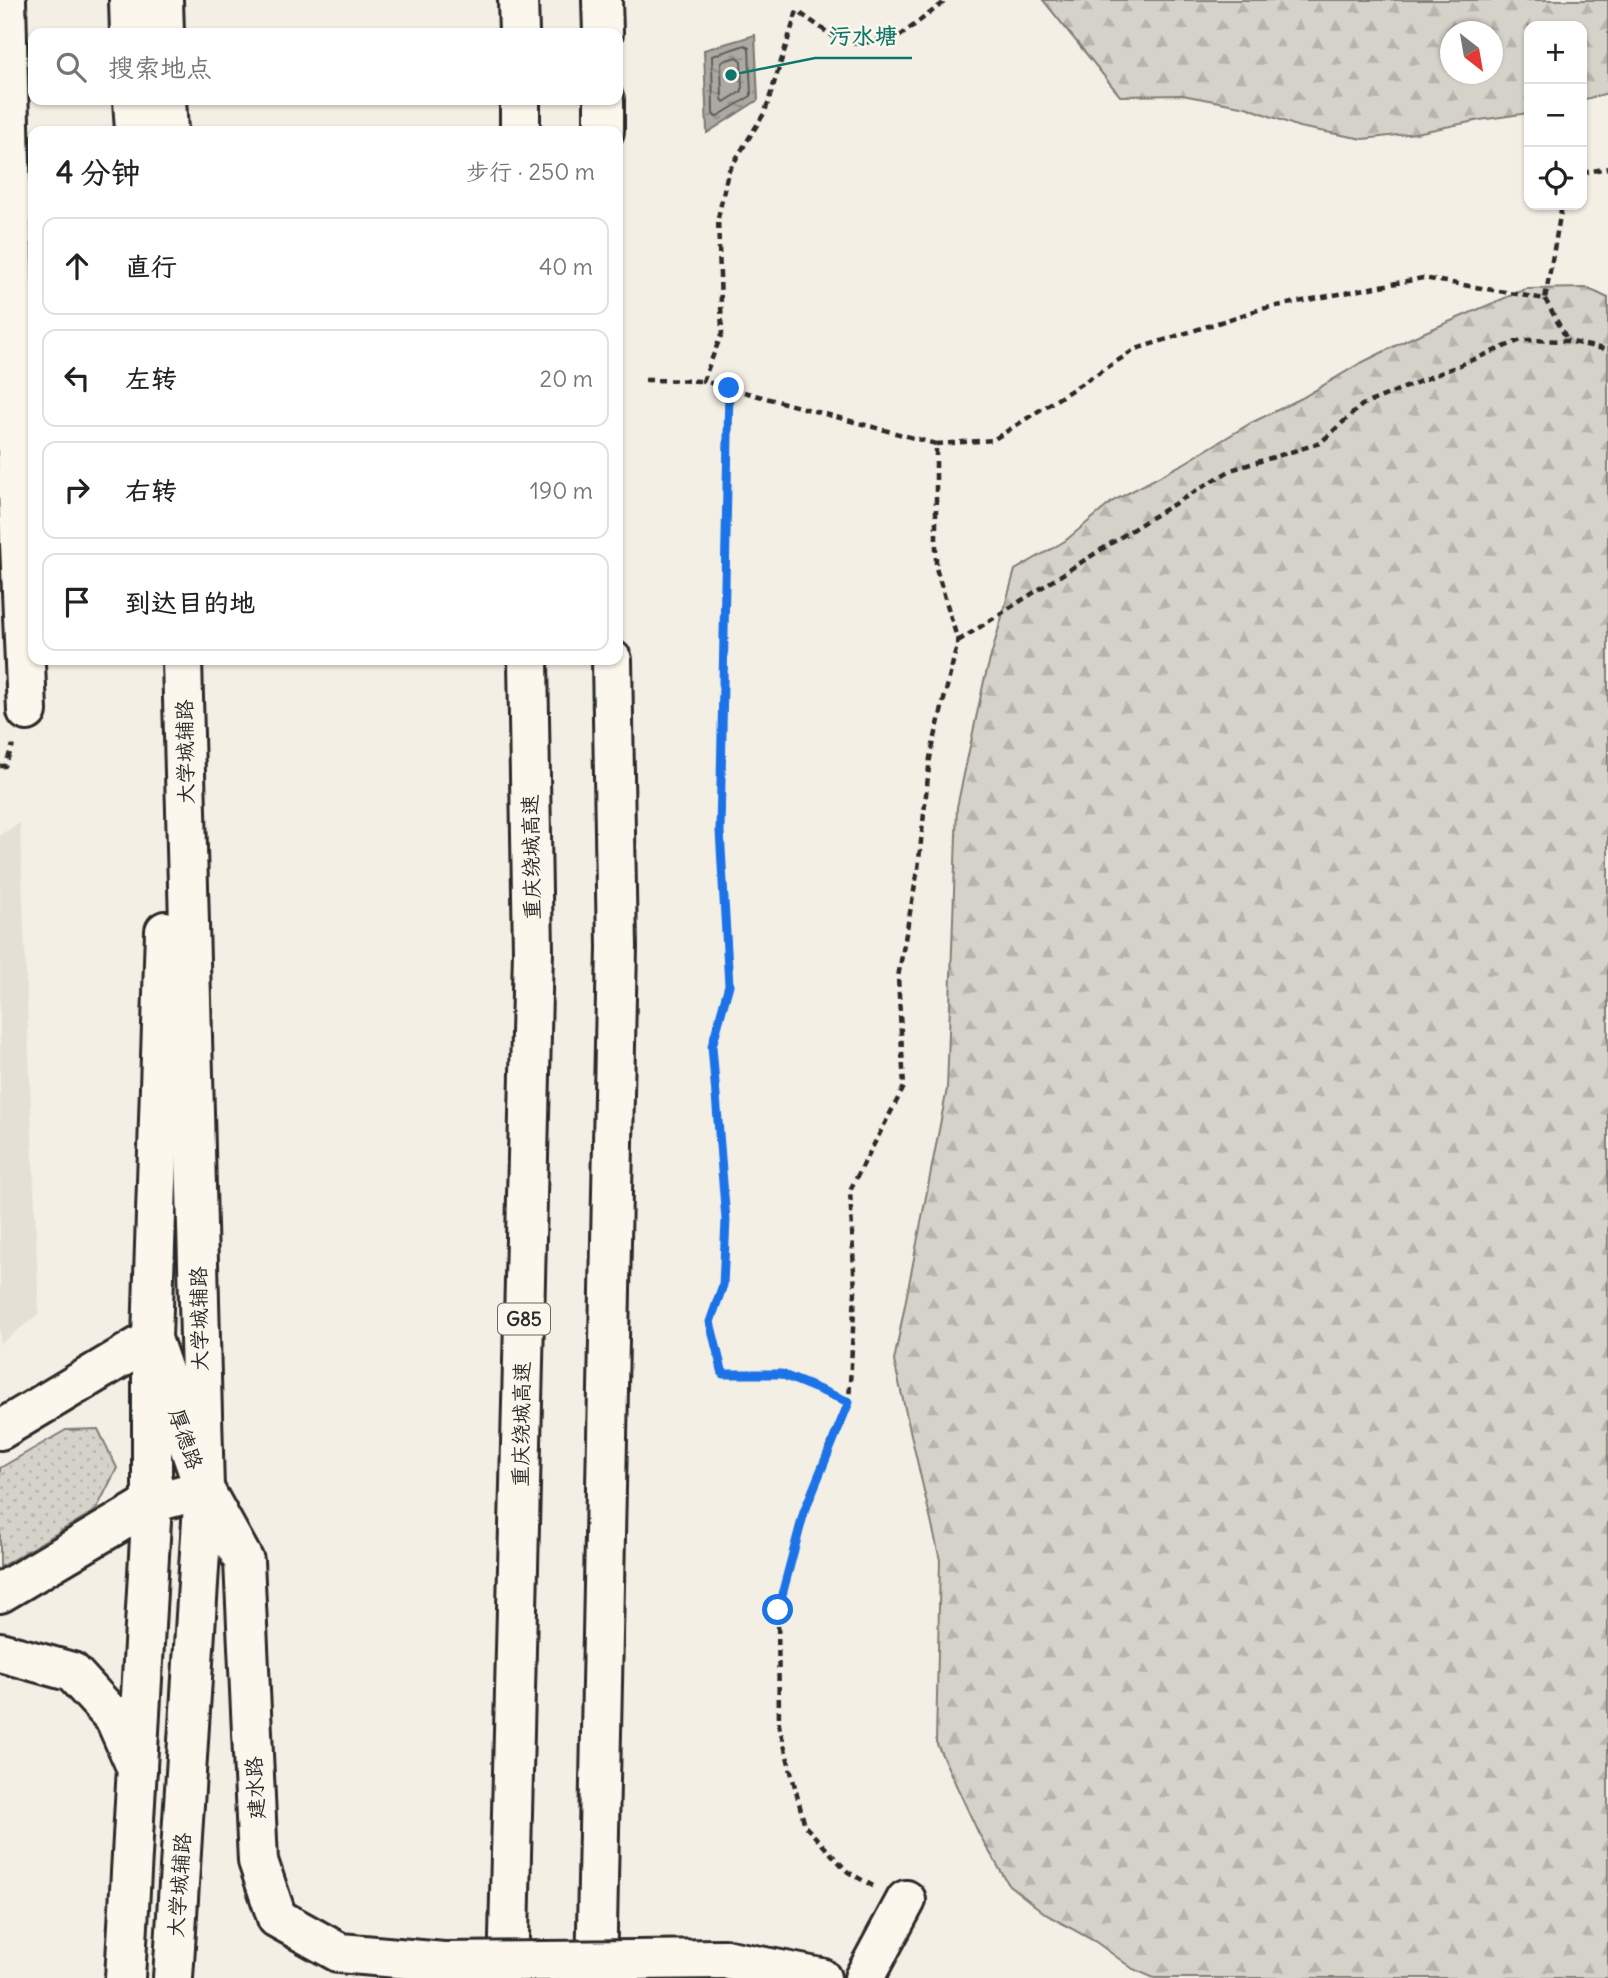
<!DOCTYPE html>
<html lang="zh">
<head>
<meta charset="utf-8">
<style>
  body { margin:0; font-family:Delius,"LXGW WenKai TC",sans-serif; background:#f6f6f6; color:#222 }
  .controls { position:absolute; right:21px; top:21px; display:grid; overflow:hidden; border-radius:14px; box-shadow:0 2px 5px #0004 }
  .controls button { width:63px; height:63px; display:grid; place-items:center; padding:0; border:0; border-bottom:2px solid #e0e0e0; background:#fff; color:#222; font:35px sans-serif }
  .compass { position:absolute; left:1440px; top:21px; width:63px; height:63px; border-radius:50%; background:#fff; box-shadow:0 2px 5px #0004; rotate:149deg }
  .stop { position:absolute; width:21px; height:21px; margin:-16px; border:5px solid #1a73e8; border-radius:50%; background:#fff }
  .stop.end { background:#1a73e8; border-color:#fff; box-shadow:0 2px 7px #0008 }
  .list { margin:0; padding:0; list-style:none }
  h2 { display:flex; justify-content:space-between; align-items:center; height:91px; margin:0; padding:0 28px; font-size:30px }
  h2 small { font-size:23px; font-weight:400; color:#767676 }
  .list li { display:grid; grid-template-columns:46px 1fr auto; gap:21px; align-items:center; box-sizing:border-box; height:98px; margin:0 14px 14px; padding:0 14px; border:2px solid #e0e0e0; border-radius:14px }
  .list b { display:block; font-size:26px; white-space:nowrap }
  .list em { font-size:23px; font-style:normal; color:#767676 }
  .icon { flex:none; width:38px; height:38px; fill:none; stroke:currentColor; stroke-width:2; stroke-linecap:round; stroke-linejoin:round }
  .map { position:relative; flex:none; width:1608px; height:1978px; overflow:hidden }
  .search { position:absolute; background:#fff; box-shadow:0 2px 5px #0004; left:28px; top:28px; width:595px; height:77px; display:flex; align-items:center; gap:18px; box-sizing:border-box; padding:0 24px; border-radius:14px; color:#767676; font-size:26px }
  .panel { position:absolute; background:#fff; box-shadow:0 2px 5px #0004; left:28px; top:126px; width:595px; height:539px; border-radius:14px }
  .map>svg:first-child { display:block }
</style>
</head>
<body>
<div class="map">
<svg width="1608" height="1978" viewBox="0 0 1608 1978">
  <defs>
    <pattern id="grass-dots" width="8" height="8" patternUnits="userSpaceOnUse" patternTransform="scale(1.75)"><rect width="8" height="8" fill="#d5d2c9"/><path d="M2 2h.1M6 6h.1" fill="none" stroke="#b7b4ad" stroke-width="1.8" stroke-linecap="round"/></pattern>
    <pattern id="forest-firs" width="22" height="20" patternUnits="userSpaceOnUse" patternTransform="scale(1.75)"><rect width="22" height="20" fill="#d5d2c9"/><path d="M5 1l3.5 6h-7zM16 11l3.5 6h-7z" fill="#b7b4ad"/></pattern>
    <pattern id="water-ripples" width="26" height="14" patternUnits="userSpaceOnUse" patternTransform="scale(1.75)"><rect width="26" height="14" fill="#aca9a2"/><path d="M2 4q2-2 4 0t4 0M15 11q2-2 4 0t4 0" fill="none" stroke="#8c8a84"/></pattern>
  </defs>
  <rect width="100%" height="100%" fill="#f3efe4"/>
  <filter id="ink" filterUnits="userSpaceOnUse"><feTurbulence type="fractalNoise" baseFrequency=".0143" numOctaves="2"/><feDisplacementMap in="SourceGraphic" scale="14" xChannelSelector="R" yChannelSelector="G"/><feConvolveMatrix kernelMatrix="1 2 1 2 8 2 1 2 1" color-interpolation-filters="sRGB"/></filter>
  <g filter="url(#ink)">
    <polygon fill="#e4e0d6" points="20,823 39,1314 0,1344 0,835"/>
    <polygon fill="url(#grass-dots)" stroke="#807e7a" stroke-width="2" points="98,1429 117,1468 96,1510 0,1567 0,1468 66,1430"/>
    <g fill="url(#forest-firs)" stroke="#807e7a" stroke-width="2" fill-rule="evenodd">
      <path d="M1043,0H1608V93L1582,100V26H1529V113L1480,120L1416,133L1363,139L1299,127L1246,107L1182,95L1120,96ZM1450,32H1492V74H1450Z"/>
      <polygon points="1587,288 1608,298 1608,1978 1154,1978 1133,1969 1096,1942 1047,1915 1009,1885 979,1834 936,1742 940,1560 894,1361 947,1089 957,807 984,681 1015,570 1065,541 1113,501 1183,464 1251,423 1302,398 1359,364 1411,338 1526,289"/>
    </g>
    <polygon fill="url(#water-ripples)" stroke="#787772" stroke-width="2" points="755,35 758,100 707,133 704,50"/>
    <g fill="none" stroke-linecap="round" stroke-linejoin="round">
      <g stroke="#5f5d5b" stroke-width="2">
        <polygon points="745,45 749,48 751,96 716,117 713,114 712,56"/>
        <polygon points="737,57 741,60 742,91 724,102 722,99 721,63 723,61"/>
      </g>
      <defs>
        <g id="minor">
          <polyline points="6,0 18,496 27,711"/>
          <polyline points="129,0 130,33"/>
          <polyline points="163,0 164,33"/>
          <polyline points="133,100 135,131"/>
          <polyline points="166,100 168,131"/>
          <polyline points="204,1489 244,1561 258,1861 277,1918 340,1953 444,1962"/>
          <polyline points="724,1959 821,1978"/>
          <polyline points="125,1978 152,1503 152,1339 165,931"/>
          <polyline points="173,1978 204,1489 182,660"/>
          <polyline points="864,1978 906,1900"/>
        </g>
        <g id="major">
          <polyline points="0,1430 152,1339 204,1489 152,1503 0,1593"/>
          <polyline points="0,1652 72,1672 115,1719 137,1769"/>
        </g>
        <g id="highway">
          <polyline points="518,0 519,33"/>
          <polyline points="602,0 603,33"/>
          <polyline points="520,100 520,131"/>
          <polyline points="604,100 604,131"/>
          <polyline points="508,1978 533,951 528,660"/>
          <polyline points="596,1978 617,947 612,660"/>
        </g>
      </defs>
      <use href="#minor" stroke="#2b2b2b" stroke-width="44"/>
      <use href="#major" stroke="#2b2b2b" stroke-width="44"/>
      <use href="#highway" stroke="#2b2b2b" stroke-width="44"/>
      <g stroke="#2b2b2b" stroke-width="4.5" stroke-dasharray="7 5" stroke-linecap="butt">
        <polyline points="1582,173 1608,168"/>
        <polyline points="1545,299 1568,341"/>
        <polyline points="645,380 703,381"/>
        <polyline points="729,388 720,831 729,985 712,1046 726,1220 723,1285 710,1322 723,1374 781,1374 849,1402"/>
        <polyline points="936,444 993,440 1136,349 1261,309 1423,278 1545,299 1562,205"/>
        <polyline points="958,641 1149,519 1231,470 1320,443 1362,405 1521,340 1568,341 1608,350"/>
        <polyline points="0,766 5,766 13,745"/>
        <polyline points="873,1886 848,1872 805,1826 779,1725 778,1610 804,1512 849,1402 855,1292 850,1190 904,1087 898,977 918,869 930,758 958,641 936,568 936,444 703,381 722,333 718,218 728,172 765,112 797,11 840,41 863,43 900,36 943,3 944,0"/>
      </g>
      <use href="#minor" stroke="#fbf7ec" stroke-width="38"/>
      <use href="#major" stroke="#fbf7ec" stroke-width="38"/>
      <use href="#highway" stroke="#fbf7ec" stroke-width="38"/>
      <defs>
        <polyline id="minor-bridge" points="444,1962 724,1959"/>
      </defs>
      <use href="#minor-bridge" stroke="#2b2b2b" stroke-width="44" stroke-linecap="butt"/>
      <use href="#minor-bridge" stroke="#fbf7ec" stroke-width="38"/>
    </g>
  </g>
  <g fill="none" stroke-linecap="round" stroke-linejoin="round" filter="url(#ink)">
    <polyline stroke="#1a73e8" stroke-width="9" points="729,388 720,831 729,985 712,1046 726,1220 723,1285 710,1322 723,1374 781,1374 849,1402 804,1512 778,1610"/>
  </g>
  <g text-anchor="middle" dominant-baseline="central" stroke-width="5" stroke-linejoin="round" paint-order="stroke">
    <rect fill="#fbf7ec" stroke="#696865" stroke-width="2" x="498" y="1303.5" width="52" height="31" rx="5"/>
    <g font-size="19" font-weight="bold" fill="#2b2b2b">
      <text x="524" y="1319">G85</text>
    </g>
    <g font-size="21" fill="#2b2b2b" stroke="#fbf7ec">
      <text transform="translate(185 752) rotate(-91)">大学城辅路</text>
      <text transform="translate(531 857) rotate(-91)">重庆绕城高速</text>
      <text transform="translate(199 1319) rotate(-91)">大学城辅路</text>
      <text transform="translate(521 1424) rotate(-89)">重庆绕城高速</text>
      <text transform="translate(186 1439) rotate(71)">厚德路</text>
      <text transform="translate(255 1788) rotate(-93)">建水路</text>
      <text transform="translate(179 1885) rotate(-86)">大学城辅路</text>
    </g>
  </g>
  <path fill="none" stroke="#0f766e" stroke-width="2.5" d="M731 75L815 58H912"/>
  <circle fill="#0f766e" stroke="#fbf7ec" stroke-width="2.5" cx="731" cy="75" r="7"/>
  <g font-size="23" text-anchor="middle" font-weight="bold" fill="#0f766e" stroke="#fbf7ec" stroke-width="5" stroke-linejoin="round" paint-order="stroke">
    <text x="863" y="44">污水塘</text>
  </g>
</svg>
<div class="controls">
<button>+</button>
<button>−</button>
<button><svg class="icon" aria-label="locate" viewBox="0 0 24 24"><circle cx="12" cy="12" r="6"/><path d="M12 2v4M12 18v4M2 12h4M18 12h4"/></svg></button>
</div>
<svg class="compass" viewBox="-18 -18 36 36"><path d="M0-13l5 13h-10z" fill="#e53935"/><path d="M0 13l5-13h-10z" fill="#767676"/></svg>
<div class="stop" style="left:778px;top:1610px"></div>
<div class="stop end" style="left:729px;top:388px"></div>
<div class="search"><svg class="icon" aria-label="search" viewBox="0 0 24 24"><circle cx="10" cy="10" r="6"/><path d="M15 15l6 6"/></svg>搜索地点</div>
<section class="panel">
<h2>4 分钟<small>步行 · 250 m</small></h2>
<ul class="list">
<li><svg class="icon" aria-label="ahead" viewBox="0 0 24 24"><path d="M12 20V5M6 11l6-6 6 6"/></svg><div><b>直行</b></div><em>40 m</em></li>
<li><svg class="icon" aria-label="left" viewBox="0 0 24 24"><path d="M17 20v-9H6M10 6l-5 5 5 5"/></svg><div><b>左转</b></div><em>20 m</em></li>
<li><svg class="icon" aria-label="right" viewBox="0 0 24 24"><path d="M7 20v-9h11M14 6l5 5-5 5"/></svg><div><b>右转</b></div><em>190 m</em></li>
<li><svg class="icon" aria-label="arrive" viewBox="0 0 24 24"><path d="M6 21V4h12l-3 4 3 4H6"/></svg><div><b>到达目的地</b></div></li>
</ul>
</section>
</div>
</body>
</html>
